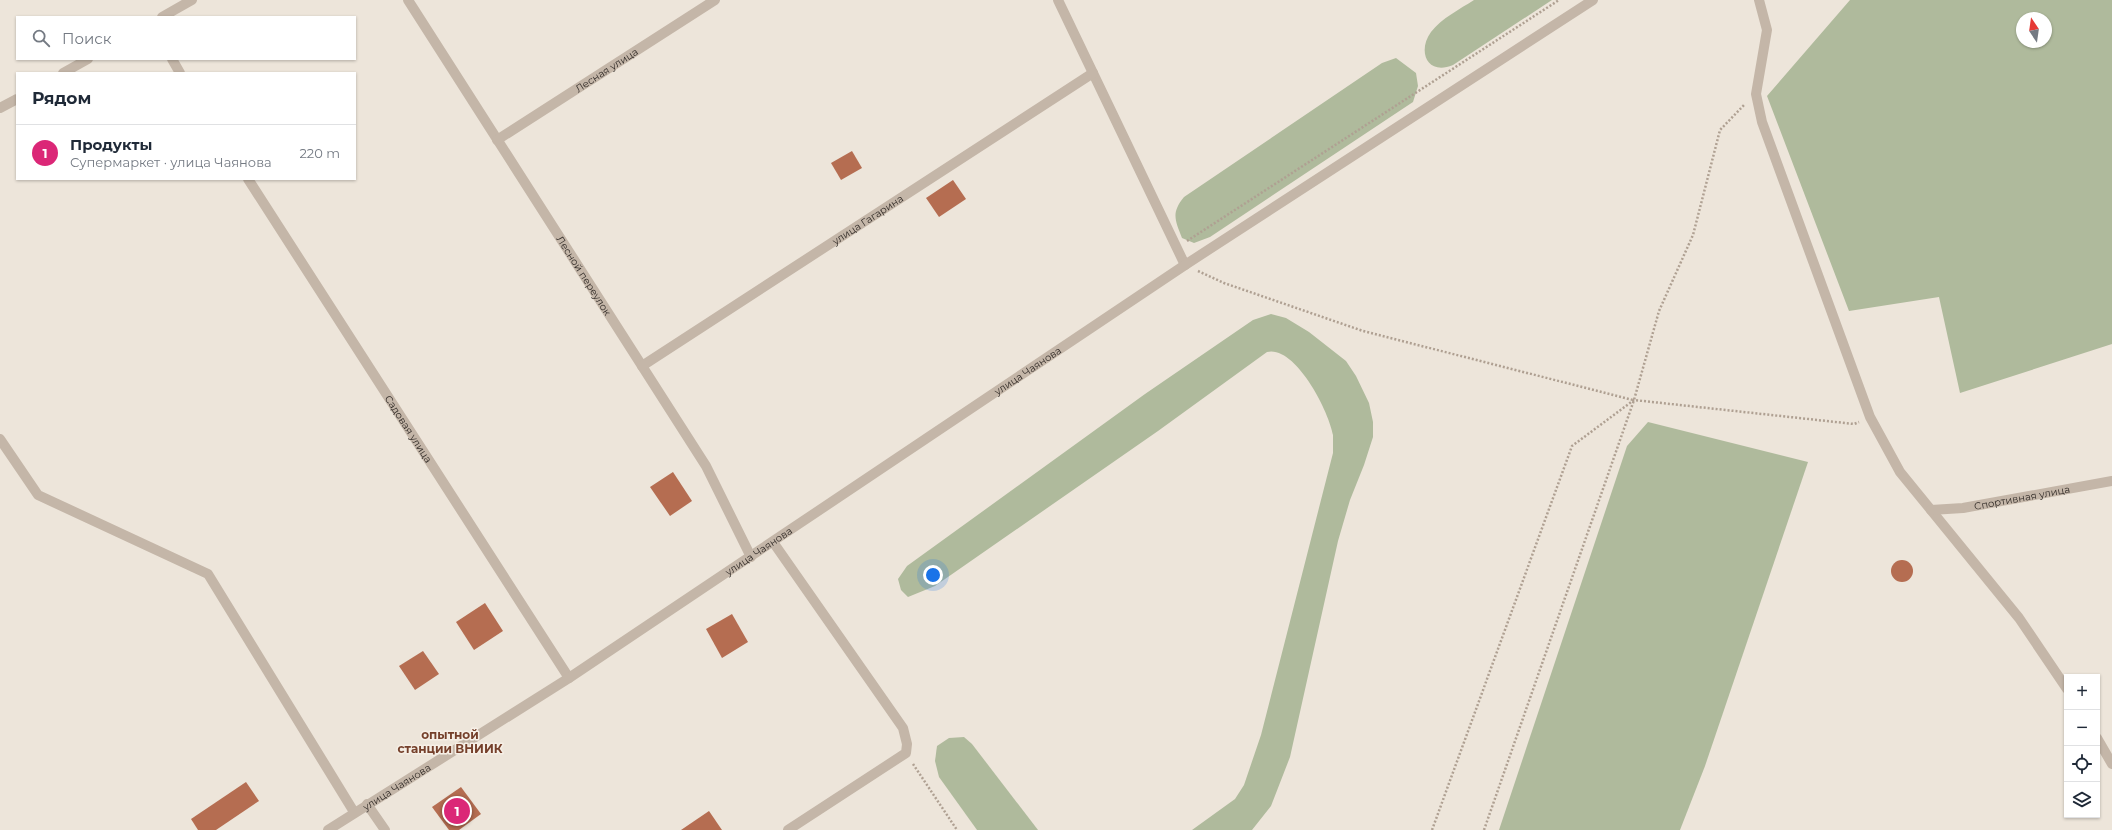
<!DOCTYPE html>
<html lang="ru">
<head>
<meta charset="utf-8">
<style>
  body { margin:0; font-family:Montserrat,sans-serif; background:#f6f6f7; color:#1f2937 }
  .controls { position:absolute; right:12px; bottom:12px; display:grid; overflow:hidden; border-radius:0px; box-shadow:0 1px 3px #0004 }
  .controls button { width:36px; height:36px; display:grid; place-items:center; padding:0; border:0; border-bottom:1px solid #e0e1e3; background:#fff; color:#1f2937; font:20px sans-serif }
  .compass { position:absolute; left:2016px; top:12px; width:36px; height:36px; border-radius:50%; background:#fff; box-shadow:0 1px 3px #0004; rotate:347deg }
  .you { position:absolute; left:933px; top:575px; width:14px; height:14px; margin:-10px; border:3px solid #fff; border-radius:50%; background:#1a73e8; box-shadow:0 0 0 6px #1a73e833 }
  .badge { display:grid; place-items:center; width:26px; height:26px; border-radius:50%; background:#db2777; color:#fff; font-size:13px; font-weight:700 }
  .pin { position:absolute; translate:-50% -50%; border:2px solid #fff; box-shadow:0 1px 4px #0006 }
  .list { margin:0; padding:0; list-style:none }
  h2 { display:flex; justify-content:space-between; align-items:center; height:52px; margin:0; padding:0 16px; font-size:17px }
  h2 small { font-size:13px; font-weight:400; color:#747a83 }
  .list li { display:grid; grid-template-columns:26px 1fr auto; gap:12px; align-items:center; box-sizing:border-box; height:56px; padding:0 16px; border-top:1px solid #e0e1e3 }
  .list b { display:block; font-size:15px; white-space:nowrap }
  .list p { margin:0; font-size:13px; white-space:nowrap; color:#747a83 }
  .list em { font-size:13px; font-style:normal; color:#747a83 }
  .icon { flex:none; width:22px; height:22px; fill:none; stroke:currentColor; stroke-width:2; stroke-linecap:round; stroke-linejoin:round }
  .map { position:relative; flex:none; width:2112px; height:830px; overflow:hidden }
  .search { position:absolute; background:#fff; box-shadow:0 1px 3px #0004; left:16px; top:16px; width:340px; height:44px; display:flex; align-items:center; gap:10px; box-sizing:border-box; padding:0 14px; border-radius:0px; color:#747a83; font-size:15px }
  .panel { position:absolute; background:#fff; box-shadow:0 1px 3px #0004; left:16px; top:72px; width:340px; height:108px; border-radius:0px }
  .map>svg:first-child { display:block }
</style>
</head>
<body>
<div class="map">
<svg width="2112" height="830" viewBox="0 0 2112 830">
  <rect width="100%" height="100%" fill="#ede5da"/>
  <g fill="#afba9c" fill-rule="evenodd">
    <path d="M1474,0H1552L1453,65C1427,76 1417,51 1431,32C1442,18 1460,9 1474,0Z"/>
    <path d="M1850,0H2112V344L1960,393L1939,297L1849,311L1767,96ZM2022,18H2046V42H2022Z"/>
    <path d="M1396,58L1416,73L1418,86L1413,102L1210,237L1194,243L1182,238C1175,220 1171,213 1184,197L1382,63Z"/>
    <path d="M1271,314L1286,318L1309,332L1346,361L1356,376L1369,403L1373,422V437L1364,465L1350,500L1338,541L1290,757L1271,806L1252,830H1192L1235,799L1244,785L1261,735L1333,453C1333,447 1333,441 1333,435C1329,411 1295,345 1267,352L1158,431L935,586L908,597L901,590L898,579L907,566L1145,394L1253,320Z"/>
    <polygon points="1648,422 1808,462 1705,766 1680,830 1499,830 1627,446"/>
    <polygon points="964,737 972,744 1038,830 977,830 939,777 935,761 937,746 949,738"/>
  </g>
  <g fill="#b56d51">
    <polygon points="852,151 862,168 841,180 831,163"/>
    <polygon points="953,180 966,199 939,217 926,198"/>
    <polygon points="673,472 692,501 670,516 650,487"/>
    <circle cx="1902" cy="571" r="11"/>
    <polygon points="485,603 503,631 474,650 456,622"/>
    <polygon points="732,614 748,642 722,658 706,629"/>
    <polygon points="423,651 439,674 415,690 399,666"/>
    <polygon points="246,782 259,801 216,830 198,830 191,819"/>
    <polygon points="461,787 481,814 459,830 449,830 432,807"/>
    <polygon points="709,811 722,830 681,830"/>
  </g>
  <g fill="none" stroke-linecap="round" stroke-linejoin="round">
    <g stroke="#afa092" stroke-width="2.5" stroke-dasharray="2 2" stroke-linecap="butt">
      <polyline points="1187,241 1559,0"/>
      <polyline points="1198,271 1224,283 1363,331 1633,400"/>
      <polyline points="913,764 957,830"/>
      <polyline points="1432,830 1572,446 1634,400 1854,424 1859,422"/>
      <polyline points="1484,830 1634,400 1659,311 1693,235 1720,130 1745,104"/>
    </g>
    <g stroke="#c4b6a8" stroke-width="10">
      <path id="s1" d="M408,0L706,466L751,557"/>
      <polyline points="1058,0 1185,265"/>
      <polyline points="1759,0 1767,30 1756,94 1762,122 1870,417 1900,472 2019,618 2067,689"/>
      <polyline points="162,17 192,0"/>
      <polyline points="172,59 180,73"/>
      <polyline points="63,73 88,59"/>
      <polyline points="0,108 17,99"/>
      <path id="s2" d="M497,140L715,0"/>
      <path id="s3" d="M248,179L569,678"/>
      <path id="s4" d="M642,366L1093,73"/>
      <polyline points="0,439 38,495 208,574 354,812"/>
      <path id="s5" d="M1931,510L1963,508L2112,481"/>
      <polyline points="773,542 903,728 907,744 906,753 788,830"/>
      <polyline points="2097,738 2112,764"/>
      <polyline points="367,804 385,830"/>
      <path id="s6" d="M328,830L569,678L1185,265L1593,0"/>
    </g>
  </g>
  <g text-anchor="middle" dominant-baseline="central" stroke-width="3" stroke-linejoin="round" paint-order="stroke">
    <g font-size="10" fill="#312b27" stroke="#f6efe6">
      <text stroke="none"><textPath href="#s2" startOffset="130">Лесная улица</textPath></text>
      <text stroke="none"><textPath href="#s4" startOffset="269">улица Гагарина</textPath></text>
      <text stroke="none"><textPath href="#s1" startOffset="327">Лесной переулок</textPath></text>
      <text stroke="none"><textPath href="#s6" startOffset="837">улица Чаянова</textPath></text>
      <text stroke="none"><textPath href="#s3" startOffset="297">Садовая улица</textPath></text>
      <text stroke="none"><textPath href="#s5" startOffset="92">Спортивная улица</textPath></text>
      <text stroke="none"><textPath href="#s6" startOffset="513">улица Чаянова</textPath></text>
      <text stroke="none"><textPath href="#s6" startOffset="81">улица Чаянова</textPath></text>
    </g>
    <g font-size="12" font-weight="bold" fill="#75402b" stroke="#f6efe6">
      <text x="450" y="734">опытной<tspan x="450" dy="14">станции ВНИИК</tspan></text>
    </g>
  </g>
</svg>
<div class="controls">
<button>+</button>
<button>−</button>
<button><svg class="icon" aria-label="locate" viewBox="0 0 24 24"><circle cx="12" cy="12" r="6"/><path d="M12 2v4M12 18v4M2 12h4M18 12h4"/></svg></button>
<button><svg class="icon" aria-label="layers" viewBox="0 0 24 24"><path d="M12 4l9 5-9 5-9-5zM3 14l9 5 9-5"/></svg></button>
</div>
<svg class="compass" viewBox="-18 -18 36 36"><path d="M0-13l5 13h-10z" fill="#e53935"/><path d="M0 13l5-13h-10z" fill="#747a83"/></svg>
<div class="you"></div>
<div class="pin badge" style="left:457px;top:811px">1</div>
<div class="search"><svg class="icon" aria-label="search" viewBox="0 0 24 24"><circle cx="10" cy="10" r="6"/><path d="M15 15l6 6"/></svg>Поиск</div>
<section class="panel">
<h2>Рядом<small></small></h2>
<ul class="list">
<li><span class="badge">1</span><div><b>Продукты</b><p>Супермаркет · улица Чаянова</p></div><em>220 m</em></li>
</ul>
</section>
</div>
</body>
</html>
